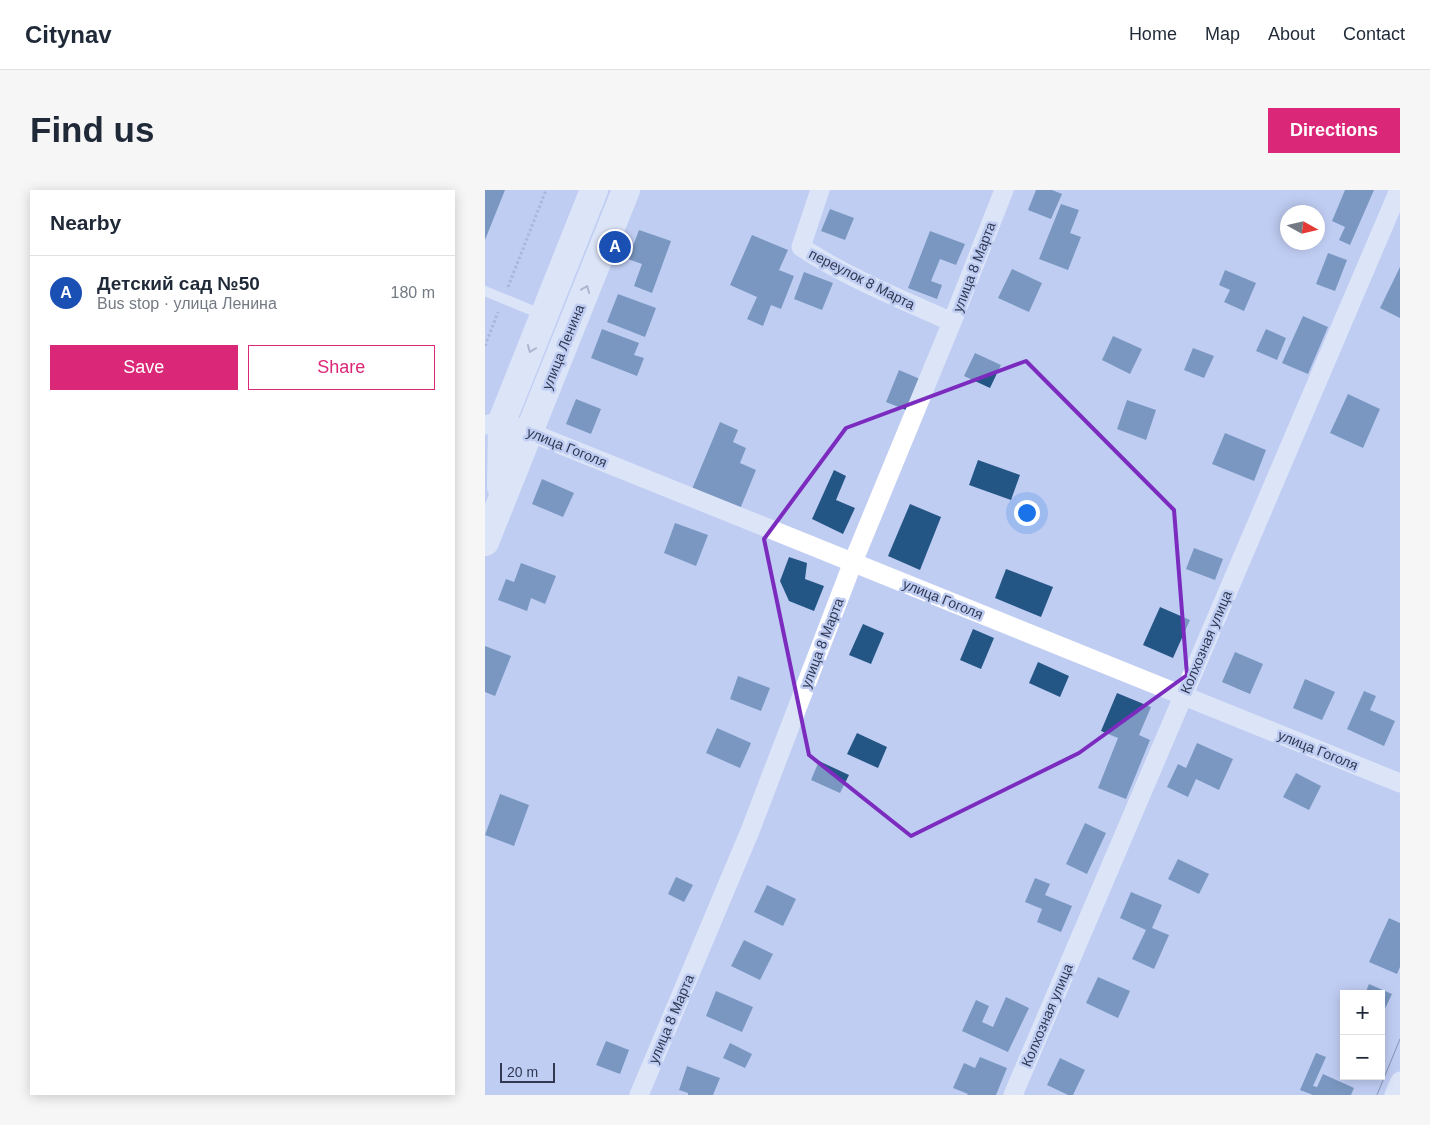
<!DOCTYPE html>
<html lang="en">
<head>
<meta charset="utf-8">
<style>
  body { margin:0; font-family:Helvetica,sans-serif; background:#f6f6f7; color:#1f2937 }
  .controls { position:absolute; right:15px; bottom:15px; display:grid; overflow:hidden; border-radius:0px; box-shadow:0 2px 12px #0003 }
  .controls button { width:45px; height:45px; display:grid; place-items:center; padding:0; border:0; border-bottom:1px solid #e0e1e3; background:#fff; color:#1f2937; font:25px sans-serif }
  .compass { position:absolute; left:795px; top:15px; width:45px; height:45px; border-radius:50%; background:#fff; box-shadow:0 2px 12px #0003; rotate:98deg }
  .scale { position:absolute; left:15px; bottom:12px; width:55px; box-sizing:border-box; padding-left:5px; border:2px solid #303852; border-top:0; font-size:14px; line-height:18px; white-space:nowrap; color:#303852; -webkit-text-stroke:4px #c0cdf3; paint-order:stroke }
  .you { position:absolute; left:541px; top:322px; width:18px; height:18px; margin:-12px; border:4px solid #fff; border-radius:50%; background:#1a73e8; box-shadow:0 0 0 8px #1a73e833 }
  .badge { display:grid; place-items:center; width:32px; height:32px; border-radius:50%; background:#db2777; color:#fff; font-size:16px; font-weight:700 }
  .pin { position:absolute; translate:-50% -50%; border:2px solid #fff; box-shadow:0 1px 5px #0006 }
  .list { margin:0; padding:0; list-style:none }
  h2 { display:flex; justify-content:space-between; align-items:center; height:65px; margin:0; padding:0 20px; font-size:21px }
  h2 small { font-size:16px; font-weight:400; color:#747a83 }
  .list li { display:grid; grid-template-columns:32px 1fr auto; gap:15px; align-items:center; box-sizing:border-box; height:75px; padding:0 20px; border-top:1px solid #e0e1e3 }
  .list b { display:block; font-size:19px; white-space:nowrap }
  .list p { margin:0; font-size:16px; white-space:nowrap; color:#747a83 }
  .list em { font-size:16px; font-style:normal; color:#747a83 }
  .actions { display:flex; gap:10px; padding:15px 20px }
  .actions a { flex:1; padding:11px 0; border:1px solid #db2777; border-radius:0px; text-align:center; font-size:18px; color:#db2777 }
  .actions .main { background:#db2777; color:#fff }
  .map { position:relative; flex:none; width:915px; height:905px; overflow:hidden; border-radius:0px }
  header { display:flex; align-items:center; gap:30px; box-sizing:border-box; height:70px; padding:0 25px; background:#fff; border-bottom:1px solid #e0e1e3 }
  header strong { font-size:24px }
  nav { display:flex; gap:28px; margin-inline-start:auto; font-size:18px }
  .intro { display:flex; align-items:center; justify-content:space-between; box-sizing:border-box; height:120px; padding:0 30px }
  h1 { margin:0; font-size:35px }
  .button { padding:12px 22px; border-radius:0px; background:#db2777; color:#fff; font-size:18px; font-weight:700 }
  main { display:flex; gap:30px; padding:0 30px }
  aside { flex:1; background:#fff; border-radius:0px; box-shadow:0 2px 12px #0003 }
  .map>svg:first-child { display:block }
</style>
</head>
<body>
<header>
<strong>Citynav</strong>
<nav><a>Home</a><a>Map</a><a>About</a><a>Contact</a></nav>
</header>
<div class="intro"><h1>Find us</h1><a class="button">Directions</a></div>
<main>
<aside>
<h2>Nearby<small></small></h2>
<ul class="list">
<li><span class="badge" style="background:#1a4fb4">A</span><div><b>Детский сад №50</b><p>Bus stop · улица Ленина</p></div><em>180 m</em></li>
</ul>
<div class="actions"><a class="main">Save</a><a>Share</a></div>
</aside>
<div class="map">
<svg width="915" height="905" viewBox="0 0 915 905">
  <rect width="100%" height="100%" fill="#c0cdf3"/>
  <g fill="#245685">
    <polygon points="0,0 20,0 0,50"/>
    <polygon points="551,0 567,0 577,4 566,29 543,20"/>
    <polygon points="860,0 889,0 865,55 854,50 860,37 847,31"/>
    <polygon points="576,14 594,20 585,43 596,47 583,80 554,69"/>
    <polygon points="345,19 369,28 360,50 336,41"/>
    <polygon points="154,40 186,51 167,103 149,96 157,74 143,69"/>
    <polygon points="445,41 480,54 471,75 455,69 446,91 457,95 452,109 423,98"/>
    <polygon points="267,45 303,60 294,80 309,86 296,119 286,115 278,136 262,129 272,107 245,95"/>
    <polygon points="843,63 862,70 850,101 831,94"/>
    <polygon points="915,77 915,128 895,118"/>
    <polygon points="527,79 557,93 544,122 513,108"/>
    <polygon points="740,80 771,93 759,121 739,112 745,100 734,95"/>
    <polygon points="319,82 348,93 337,120 309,109"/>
    <polygon points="133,104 171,118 160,147 122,132"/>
    <polygon points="818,126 843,137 823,184 797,173"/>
    <polygon points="117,139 154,153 149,165 159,168 152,186 106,168"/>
    <polygon points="781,139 801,148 792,170 771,161"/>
    <polygon points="628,146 657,159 645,184 617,170"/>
    <polygon points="708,158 729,166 719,188 699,180"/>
    <polygon points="490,163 516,175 505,198 479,186"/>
    <polygon points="414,180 435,189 421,220 401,212"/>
    <polygon points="863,204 895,219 878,258 845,243"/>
    <polygon points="91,209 116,219 106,244 81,234"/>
    <polygon points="642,210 671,220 661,250 632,239"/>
    <polygon points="235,232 253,240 248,252 261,258 255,273 271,280 255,319 207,299"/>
    <polygon points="740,243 781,260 769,291 727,274"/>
    <polygon points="493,270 535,285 526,310 484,295"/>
    <polygon points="349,280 361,286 351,310 370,318 358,344 327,329"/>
    <polygon points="57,289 89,303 78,327 47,314"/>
    <polygon points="425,314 456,327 435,380 403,366"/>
    <polygon points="190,333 223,345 211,376 179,363"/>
    <polygon points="709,358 738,369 730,390 701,379"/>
    <polygon points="304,367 322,373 320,389 339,396 329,421 304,411 295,391"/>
    <polygon points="36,373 71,386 60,414 46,408 42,421 13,410 21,389 29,392"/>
    <polygon points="521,379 568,397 556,427 510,408"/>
    <polygon points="675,417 705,430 688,468 658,455"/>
    <polygon points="378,434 399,443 386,474 364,465"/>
    <polygon points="488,439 509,448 496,479 475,470"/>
    <polygon points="0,456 26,466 10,506 0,502"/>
    <polygon points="750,462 778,474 765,504 737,492"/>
    <polygon points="553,472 584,486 575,507 544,493"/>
    <polygon points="253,486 285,498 276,521 245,509"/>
    <polygon points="820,489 850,502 837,530 808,518"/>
    <polygon points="879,501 891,506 885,520 910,531 899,556 862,539"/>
    <polygon points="632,503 666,517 654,545 665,550 641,609 613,598 633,548 616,541"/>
    <polygon points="232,538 266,553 255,578 221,563"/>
    <polygon points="372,543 402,557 393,578 362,564"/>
    <polygon points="712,553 748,569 734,600 711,589 703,607 682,597 693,574 701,578"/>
    <polygon points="334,571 364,585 355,603 326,590"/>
    <polygon points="811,583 836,596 824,620 798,607"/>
    <polygon points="15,604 44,615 29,656 0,645"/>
    <polygon points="600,633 621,643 602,684 581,674"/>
    <polygon points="693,669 724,684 714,704 683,689"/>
    <polygon points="191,687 208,695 199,712 183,704"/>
    <polygon points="550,688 565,694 560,705 587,716 576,742 552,732 557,719 540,712"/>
    <polygon points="282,695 311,709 298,736 269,722"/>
    <polygon points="646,702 677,715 667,738 684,745 669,779 647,769 661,740 635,728"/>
    <polygon points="904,728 915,733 915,777 912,784 884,772"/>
    <polygon points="259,750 288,764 275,790 246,776"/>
    <polygon points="613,787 645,801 633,828 601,813"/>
    <polygon points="884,794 907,804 896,827 896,804 880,804"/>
    <polygon points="231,801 268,817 257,842 221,826"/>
    <polygon points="521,807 544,818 523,862 477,841 491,810 504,816 497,832 508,837"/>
    <polygon points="121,851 144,860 135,884 111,875"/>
    <polygon points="245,853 267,864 260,878 238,868"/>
    <polygon points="831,863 841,867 828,896 832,897 838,884 869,898 866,905 828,905 815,900"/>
    <polygon points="495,867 522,878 511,905 482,905 483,904 468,898 479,873 490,878"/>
    <polygon points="575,868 600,880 588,905 583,905 562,895"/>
    <polygon points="202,876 235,888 228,905 203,905 203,903 194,900"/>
  </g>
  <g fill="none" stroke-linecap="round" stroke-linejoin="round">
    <g stroke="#8f9bbd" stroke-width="3" stroke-dasharray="2.5 2.5" stroke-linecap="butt">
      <polyline points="23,97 61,0"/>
      <polyline points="0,156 13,122"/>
    </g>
    <polyline stroke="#fff" stroke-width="10" points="0,101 58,125"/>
    <g stroke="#fff" stroke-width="19">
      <path d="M335,0L316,57C363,88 416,109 467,132"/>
      <polyline points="0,235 17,231 915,593"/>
      <polyline points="154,905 265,641 368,372 467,132 519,0"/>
      <polyline points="528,905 914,0"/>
      <polyline points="909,905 915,891"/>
    </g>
    <g stroke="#fff" stroke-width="28">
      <polyline points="16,297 17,231 109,0"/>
      <polyline points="0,352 141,0"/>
    </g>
    <polyline stroke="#444c68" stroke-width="1" points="892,905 915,849"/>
  </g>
  <defs><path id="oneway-chevron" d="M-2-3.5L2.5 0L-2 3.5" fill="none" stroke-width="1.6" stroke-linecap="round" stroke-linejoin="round" transform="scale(1.25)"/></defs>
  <g stroke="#989ca8">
    <use href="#oneway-chevron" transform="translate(101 99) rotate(-68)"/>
    <use href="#oneway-chevron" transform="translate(46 159) rotate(112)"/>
  </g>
  <path d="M0 0H915V905H0ZM541,171L689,320L702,485L594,563L426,646L324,565L279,349L361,238Z" fill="#c0cdf3" fill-opacity=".55" fill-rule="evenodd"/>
  <path fill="none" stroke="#7b2cbf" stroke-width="4" stroke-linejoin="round" d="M541,171L689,320L702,485L594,563L426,646L324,565L279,349L361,238Z"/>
  <g text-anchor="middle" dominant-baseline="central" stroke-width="5" stroke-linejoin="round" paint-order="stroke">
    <g font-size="14" fill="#303852" stroke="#c0cdf3">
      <text transform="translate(489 77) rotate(-69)">улица 8 Марта</text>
      <text transform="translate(377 89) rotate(27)">переулок 8 Марта</text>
      <text transform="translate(78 157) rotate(-68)">улица Ленина</text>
      <text transform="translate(82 257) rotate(22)">улица Гоголя</text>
      <text transform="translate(458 409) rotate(22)">улица Гоголя</text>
      <text transform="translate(721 452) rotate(-67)">Колхозная улица</text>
      <text transform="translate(337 453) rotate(-69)">улица 8 Марта</text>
      <text transform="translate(833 560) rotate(22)">улица Гоголя</text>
      <text transform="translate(562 825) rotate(-67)">Колхозная улица</text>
      <text transform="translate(186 829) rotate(-67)">улица 8 Марта</text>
    </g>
  </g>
</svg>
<div class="controls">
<button>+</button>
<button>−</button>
</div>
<svg class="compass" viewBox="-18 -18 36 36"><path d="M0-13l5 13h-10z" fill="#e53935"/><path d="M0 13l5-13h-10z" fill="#747a83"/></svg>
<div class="scale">20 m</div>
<div class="you"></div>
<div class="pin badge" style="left:130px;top:57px;background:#1a4fb4">A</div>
</div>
</main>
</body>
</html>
